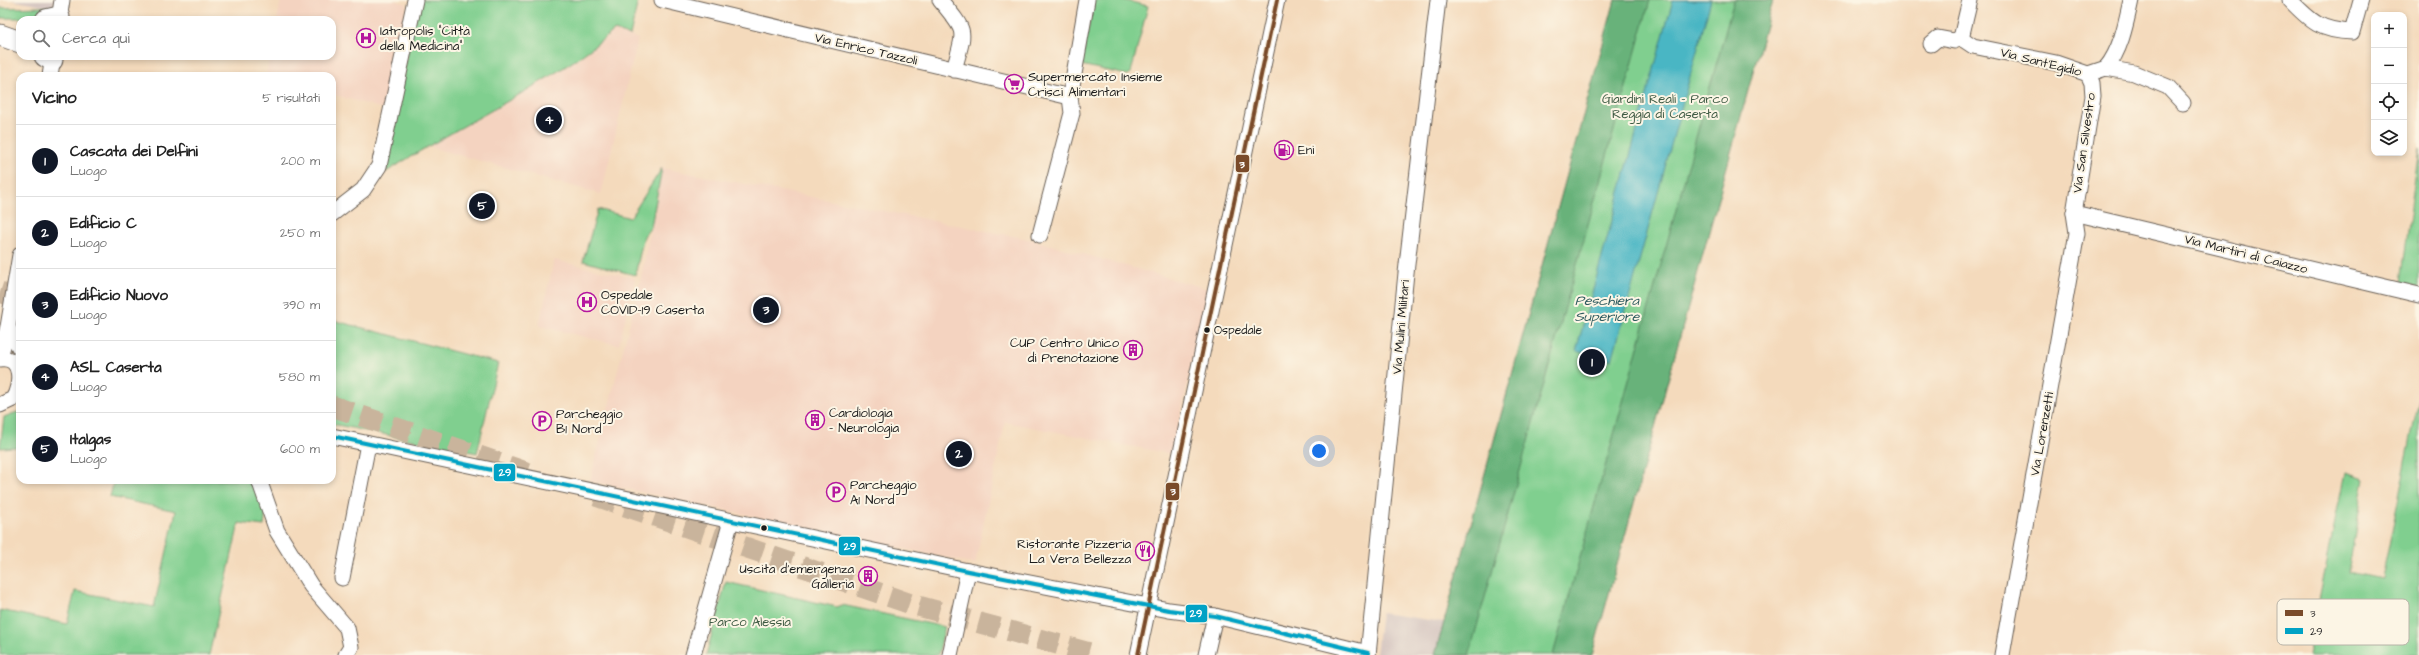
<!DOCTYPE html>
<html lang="it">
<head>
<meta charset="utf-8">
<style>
  body { margin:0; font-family:"Architects Daughter",sans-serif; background:#f6f6f6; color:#222 }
  .controls { position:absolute; right:12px; top:12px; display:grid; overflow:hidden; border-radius:8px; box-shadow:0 2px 6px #0003 }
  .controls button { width:36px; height:36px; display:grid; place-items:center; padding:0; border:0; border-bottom:1px solid #e0e0e0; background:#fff; color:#222; font:20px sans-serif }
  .you { position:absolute; left:1319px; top:451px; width:14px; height:14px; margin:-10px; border:3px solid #fff; border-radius:50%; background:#1a73e8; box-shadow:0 0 0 6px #1a73e833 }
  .badge { display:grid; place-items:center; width:26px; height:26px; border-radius:50%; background:#111827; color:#fff; font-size:13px; font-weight:700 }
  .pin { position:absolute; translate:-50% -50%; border:2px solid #fff; box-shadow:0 1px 4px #0006 }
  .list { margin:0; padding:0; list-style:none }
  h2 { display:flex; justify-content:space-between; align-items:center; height:52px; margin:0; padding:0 16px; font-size:17px }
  h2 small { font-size:13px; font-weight:400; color:#767676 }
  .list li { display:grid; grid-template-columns:26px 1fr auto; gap:12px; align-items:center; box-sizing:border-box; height:72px; padding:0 16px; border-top:1px solid #e0e0e0 }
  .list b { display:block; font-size:15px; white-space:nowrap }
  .list p { margin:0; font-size:13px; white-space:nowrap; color:#767676 }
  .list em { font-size:13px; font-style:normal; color:#767676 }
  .icon { flex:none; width:22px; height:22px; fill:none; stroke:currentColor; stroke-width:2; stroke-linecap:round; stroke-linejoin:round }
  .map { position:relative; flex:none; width:2419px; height:655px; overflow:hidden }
  .search { position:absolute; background:#fff; box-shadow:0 2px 6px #0003; left:16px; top:16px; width:320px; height:44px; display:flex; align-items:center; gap:10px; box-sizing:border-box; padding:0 14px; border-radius:12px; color:#767676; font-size:15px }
  .panel { position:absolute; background:#fff; box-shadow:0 2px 6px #0003; left:16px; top:72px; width:320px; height:412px; border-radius:12px }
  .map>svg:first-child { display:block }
</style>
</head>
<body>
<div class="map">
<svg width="2419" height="655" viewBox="0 0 2419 655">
  <rect width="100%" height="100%" fill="#fcf5e5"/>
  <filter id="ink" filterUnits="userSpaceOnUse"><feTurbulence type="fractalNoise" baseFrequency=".025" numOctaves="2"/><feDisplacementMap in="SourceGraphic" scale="8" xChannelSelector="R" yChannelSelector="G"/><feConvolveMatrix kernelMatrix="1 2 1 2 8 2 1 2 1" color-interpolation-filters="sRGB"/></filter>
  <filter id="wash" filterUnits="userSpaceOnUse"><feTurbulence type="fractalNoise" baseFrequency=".012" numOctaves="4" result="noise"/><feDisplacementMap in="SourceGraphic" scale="16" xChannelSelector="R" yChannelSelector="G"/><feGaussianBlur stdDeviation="0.9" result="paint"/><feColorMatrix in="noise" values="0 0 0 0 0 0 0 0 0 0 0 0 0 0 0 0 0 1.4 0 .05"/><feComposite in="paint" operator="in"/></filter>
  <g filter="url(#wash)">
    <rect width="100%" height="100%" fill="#f4dabc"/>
    <g fill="#f4d3c0">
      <polygon points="281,0 393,0 407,4 384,109 332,94 332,76 266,76 270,56 332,56 332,20 277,20"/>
      <polygon points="615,30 638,39 601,194 433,148 429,144 564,68"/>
      <polygon points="662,168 1033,240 1208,289 1172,454 1005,422 975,564 590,481 641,278"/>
      <polygon points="554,260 635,278 619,345 539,326"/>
    </g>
    <g fill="#d0c0bc">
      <polygon points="11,0 55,0 53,8"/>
      <polygon points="1381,613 1444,622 1435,655 1376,655"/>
    </g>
    <g fill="#80cf8f" stroke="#4e7656">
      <path d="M417,0H638L630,36L615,30C598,43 581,57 563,68C505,105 444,135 386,172Z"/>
      <polygon points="1094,0 1123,0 1148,6 1131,72 1127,75 1081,65"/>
      <polygon points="1615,0 1773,0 1592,655 1435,655"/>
      <path d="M45,7L53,8C38,20 19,18 0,18V8Z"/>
      <polygon points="2419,148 2419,287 2401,282"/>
      <polygon points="662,168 651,227 644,236 635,275 583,261 598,209 630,218"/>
      <polygon points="332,320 498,363 477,453 332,424"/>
      <polygon points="2419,399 2419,655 2308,655 2345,472 2365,478 2348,572 2382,579"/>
      <polygon points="20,411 20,447 0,448 4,417"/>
      <polygon points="114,480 256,480 266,512 264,526 239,523 209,655 0,655 0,610 67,624 75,591 154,607 176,511 110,497"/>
      <polygon points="726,582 837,607 842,605 945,627 938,655 706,655"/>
    </g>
    <g fill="#68b27a" stroke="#42674b">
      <polygon points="1615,0 1650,0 1469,655 1435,655"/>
      <polygon points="1734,0 1773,0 1592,655 1553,655"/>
    </g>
    <polygon fill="#49b6c4" stroke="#326970" points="1673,0 1711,0 1612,360 1604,358 1601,361 1593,362 1586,359 1583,353 1576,351"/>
  </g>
  <g filter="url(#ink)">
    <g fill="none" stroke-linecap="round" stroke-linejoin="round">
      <g stroke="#c9b49c" stroke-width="21" stroke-dasharray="21 10" stroke-linecap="butt">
        <polyline points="0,292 20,299"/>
        <polyline points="332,406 532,474"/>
        <polyline points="596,496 911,604 1097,655"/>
      </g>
      <defs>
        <g id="minor">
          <polyline points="662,0 1070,97"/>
          <path d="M940,0C968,34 965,28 954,70"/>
          <path d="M2290,0C2311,22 2321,31 2352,32L2361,0"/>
          <polyline points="59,20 62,0"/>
          <polyline points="1961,38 1973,46 2056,63 2088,74 2106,68 2134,73 2168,87 2183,103"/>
          <polyline points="1961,38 1970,0"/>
          <polyline points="1931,44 1938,38 1954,41 1961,38"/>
          <path d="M2106,68C2121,50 2126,23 2131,0"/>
          <polyline points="50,76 53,56"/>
          <polyline points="2074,213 2419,295"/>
          <polyline points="332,214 363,190 379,166 415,0"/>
          <polyline points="1040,235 1072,113 1070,97 1087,0"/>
          <polyline points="8,327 20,349"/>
          <polyline points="0,357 8,327 20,255"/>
          <path d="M0,359C24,356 21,386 13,399L0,405"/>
          <polyline points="332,436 968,571 1169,610 1215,616 1368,653"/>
          <polyline points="259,480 277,531 311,586 347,628 351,647 346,655"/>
          <polyline points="342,578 368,444"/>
          <polyline points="693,655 731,521"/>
          <polyline points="950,655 968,571"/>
          <polyline points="1138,655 1277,0"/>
          <polyline points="1206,655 1215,616"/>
          <polyline points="1368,655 1406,273 1438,0"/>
          <polyline points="2002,655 2077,233 2074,213 2093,96 2092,83 2088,74"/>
        </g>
        <g id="highway">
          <polyline points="46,20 59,17"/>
          <polyline points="0,35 20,42"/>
          <polyline points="45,56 52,60"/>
        </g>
      </defs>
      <use href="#minor" stroke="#685e54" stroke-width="17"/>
      <use href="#highway" stroke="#685e54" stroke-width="23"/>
      <use href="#minor" stroke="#fff" stroke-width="15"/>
      <use href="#highway" stroke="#fff" stroke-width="21"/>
      <defs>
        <polyline id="bus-1" points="1138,655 1277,0"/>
        <polyline id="bus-2" points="332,436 968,571 1169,610 1215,616 1368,653"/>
      </defs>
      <use href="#bus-1" stroke="#fcf5e5" stroke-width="7"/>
      <use href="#bus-2" stroke="#fcf5e5" stroke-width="7"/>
      <use href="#bus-1" stroke="#7a4b2a" stroke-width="4"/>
      <use href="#bus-2" stroke="#01a2c5" stroke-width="4"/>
    </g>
  </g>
  <defs>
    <symbol id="hospital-ring" viewBox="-11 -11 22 22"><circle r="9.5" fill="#fcf5e5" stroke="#b5179e" stroke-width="1.5"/><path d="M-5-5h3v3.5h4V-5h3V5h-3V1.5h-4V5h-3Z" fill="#b5179e"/></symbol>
    <symbol id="supermarket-ring" viewBox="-11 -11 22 22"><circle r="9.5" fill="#fcf5e5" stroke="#b5179e" stroke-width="1.5"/><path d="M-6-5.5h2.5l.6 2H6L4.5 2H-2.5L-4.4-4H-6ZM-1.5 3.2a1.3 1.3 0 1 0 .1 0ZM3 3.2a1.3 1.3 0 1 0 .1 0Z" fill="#b5179e"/></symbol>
    <symbol id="fuel-ring" viewBox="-11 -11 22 22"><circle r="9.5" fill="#fcf5e5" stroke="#b5179e" stroke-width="1.5"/><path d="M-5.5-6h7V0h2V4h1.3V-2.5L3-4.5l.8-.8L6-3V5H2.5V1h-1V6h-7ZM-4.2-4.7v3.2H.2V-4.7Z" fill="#b5179e"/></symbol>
    <symbol id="building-ring" viewBox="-11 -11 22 22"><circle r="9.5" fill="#fcf5e5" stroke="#b5179e" stroke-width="1.5"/><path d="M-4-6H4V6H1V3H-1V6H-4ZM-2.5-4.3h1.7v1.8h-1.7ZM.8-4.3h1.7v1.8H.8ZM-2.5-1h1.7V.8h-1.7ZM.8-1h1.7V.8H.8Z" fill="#b5179e"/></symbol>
    <symbol id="parking-ring" viewBox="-11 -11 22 22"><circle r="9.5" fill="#fcf5e5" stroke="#b5179e" stroke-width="1.5"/><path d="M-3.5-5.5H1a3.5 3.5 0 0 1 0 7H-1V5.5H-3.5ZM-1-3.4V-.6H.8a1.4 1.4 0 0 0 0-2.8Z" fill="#b5179e"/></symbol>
    <symbol id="restaurant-ring" viewBox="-11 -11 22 22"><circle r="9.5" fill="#fcf5e5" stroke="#b5179e" stroke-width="1.5"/><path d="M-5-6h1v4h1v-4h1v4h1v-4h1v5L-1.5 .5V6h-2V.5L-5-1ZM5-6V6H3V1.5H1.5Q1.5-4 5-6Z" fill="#b5179e"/></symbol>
  </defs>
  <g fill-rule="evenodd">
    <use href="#hospital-ring" x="355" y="27" width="22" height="22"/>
    <use href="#supermarket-ring" x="1003" y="73" width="22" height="22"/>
    <use href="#fuel-ring" x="1273" y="139" width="22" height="22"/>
    <use href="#hospital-ring" x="576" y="291" width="22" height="22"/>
    <use href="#building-ring" x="1122" y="339" width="22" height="22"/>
    <use href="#building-ring" x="804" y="409" width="22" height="22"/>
    <use href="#parking-ring" x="531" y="410" width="22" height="22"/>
    <use href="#parking-ring" x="825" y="481" width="22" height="22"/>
    <use href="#restaurant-ring" x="1134" y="540" width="22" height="22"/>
    <use href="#building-ring" x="857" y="565" width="22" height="22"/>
  </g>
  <g fill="#1c1c1c" stroke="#fcf5e5" stroke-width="1.5">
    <circle cx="1207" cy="330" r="3.5"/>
    <circle cx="764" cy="528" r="3.5"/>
  </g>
  <g text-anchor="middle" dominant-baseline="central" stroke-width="4" stroke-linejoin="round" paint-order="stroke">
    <g font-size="12" fill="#1c1c1c" stroke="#fcf5e5" text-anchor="start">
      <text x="1214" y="330">Ospedale</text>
    </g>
    <g font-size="13" fill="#1c1c1c" stroke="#fcf5e5" text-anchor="start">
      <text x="380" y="31">Iatropolis "Città<tspan x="380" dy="15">della Medicina"</tspan></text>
      <text x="1028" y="77">Supermercato Insieme<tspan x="1028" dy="15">Crisci Alimentari</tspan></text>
      <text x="1298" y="150">Eni</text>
      <text x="601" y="295">Ospedale<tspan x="601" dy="15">COVID-19 Caserta</tspan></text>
      <text x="1119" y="343" text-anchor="end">CUP Centro Unico<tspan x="1119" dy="15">di Prenotazione</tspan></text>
      <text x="829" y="413">Cardiologia<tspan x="829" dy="15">- Neurologia</tspan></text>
      <text x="556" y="414">Parcheggio<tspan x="556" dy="15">B1 Nord</tspan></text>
      <text x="850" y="485">Parcheggio<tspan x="850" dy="15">A1 Nord</tspan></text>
      <text x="1131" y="544" text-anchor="end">Ristorante Pizzeria<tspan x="1131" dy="15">La Vera Bellezza</tspan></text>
      <text x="854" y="569" text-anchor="end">Uscita d'emergenza<tspan x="854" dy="15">Galleria</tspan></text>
    </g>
    <g font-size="13" fill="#1c1c1c" stroke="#fcf5e5">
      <text transform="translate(866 49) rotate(13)">Via Enrico Tazzoli</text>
      <text transform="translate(2041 62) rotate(14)">Via Sant'Egidio</text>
      <text transform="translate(2084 143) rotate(-82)">Via San Silvestro</text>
      <text transform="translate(2246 254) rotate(14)">Via Martiri di Caiazzo</text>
      <text transform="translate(1401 327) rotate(-85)">Via Mulini Militari</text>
      <text transform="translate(2042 434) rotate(-80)">Via Lorenzetti</text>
    </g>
    <g font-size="13" fill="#3f5b44" stroke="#fcf5e5">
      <text x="1665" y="99">Giardini Reali - Parco<tspan x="1665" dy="15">Reggia di Caserta</tspan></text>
      <text x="750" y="622">Parco Alessia</text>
    </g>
    <g font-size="14" font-style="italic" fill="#2e5a5f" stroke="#fcf5e5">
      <text x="1607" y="301">Peschiera<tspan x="1607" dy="16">Superiore</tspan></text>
    </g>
  </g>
  <rect x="2277" y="599" width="132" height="46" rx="6" fill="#fcf5e5" stroke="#b9b4a9" stroke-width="1"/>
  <rect x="2285" y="610" width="18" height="6" fill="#7a4b2a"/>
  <rect x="2285" y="628" width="18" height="6" fill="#01a2c5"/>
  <g font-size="11" fill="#1c1c1c">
    <text x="2310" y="617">3</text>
    <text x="2310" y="635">29</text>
  </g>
  <g stroke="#fcf5e5" stroke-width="1.5">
    <rect x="1235" y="154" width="15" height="19" rx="4" fill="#7a4b2a"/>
    <rect x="493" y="463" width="23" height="19" rx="4" fill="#01a2c5"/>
    <rect x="1165" y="482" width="15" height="19" rx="4" fill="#7a4b2a"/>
    <rect x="838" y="536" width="23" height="20" rx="4" fill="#01a2c5"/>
    <rect x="1185" y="604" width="23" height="19" rx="4" fill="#01a2c5"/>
  </g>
  <g font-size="11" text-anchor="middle" font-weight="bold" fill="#fff">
    <text x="1242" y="168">3</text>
    <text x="505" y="476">29</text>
    <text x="1173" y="495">3</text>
    <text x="850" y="550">29</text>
    <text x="1196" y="617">29</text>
  </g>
</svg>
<div class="controls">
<button>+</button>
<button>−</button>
<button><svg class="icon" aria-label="locate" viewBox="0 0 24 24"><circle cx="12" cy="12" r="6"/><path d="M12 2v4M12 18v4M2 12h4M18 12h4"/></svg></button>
<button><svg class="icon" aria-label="layers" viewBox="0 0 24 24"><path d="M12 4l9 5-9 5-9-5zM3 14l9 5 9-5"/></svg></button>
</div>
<div class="you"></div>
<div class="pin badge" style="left:1592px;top:362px">1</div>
<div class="pin badge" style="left:959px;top:454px">2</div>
<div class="pin badge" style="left:766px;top:310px">3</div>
<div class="pin badge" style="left:549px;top:120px">4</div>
<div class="pin badge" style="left:482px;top:206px">5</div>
<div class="search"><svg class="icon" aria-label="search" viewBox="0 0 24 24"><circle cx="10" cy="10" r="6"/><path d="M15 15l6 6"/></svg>Cerca qui</div>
<section class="panel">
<h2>Vicino<small>5 risultati</small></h2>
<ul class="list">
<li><span class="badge">1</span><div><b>Cascata dei Delfini</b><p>Luogo</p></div><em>200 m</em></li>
<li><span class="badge">2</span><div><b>Edificio C</b><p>Luogo</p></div><em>250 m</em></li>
<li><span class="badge">3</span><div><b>Edificio Nuovo</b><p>Luogo</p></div><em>390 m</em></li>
<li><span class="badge">4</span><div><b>ASL Caserta</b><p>Luogo</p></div><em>580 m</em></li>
<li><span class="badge">5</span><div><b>Italgas</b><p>Luogo</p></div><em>600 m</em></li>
</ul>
</section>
</div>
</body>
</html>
